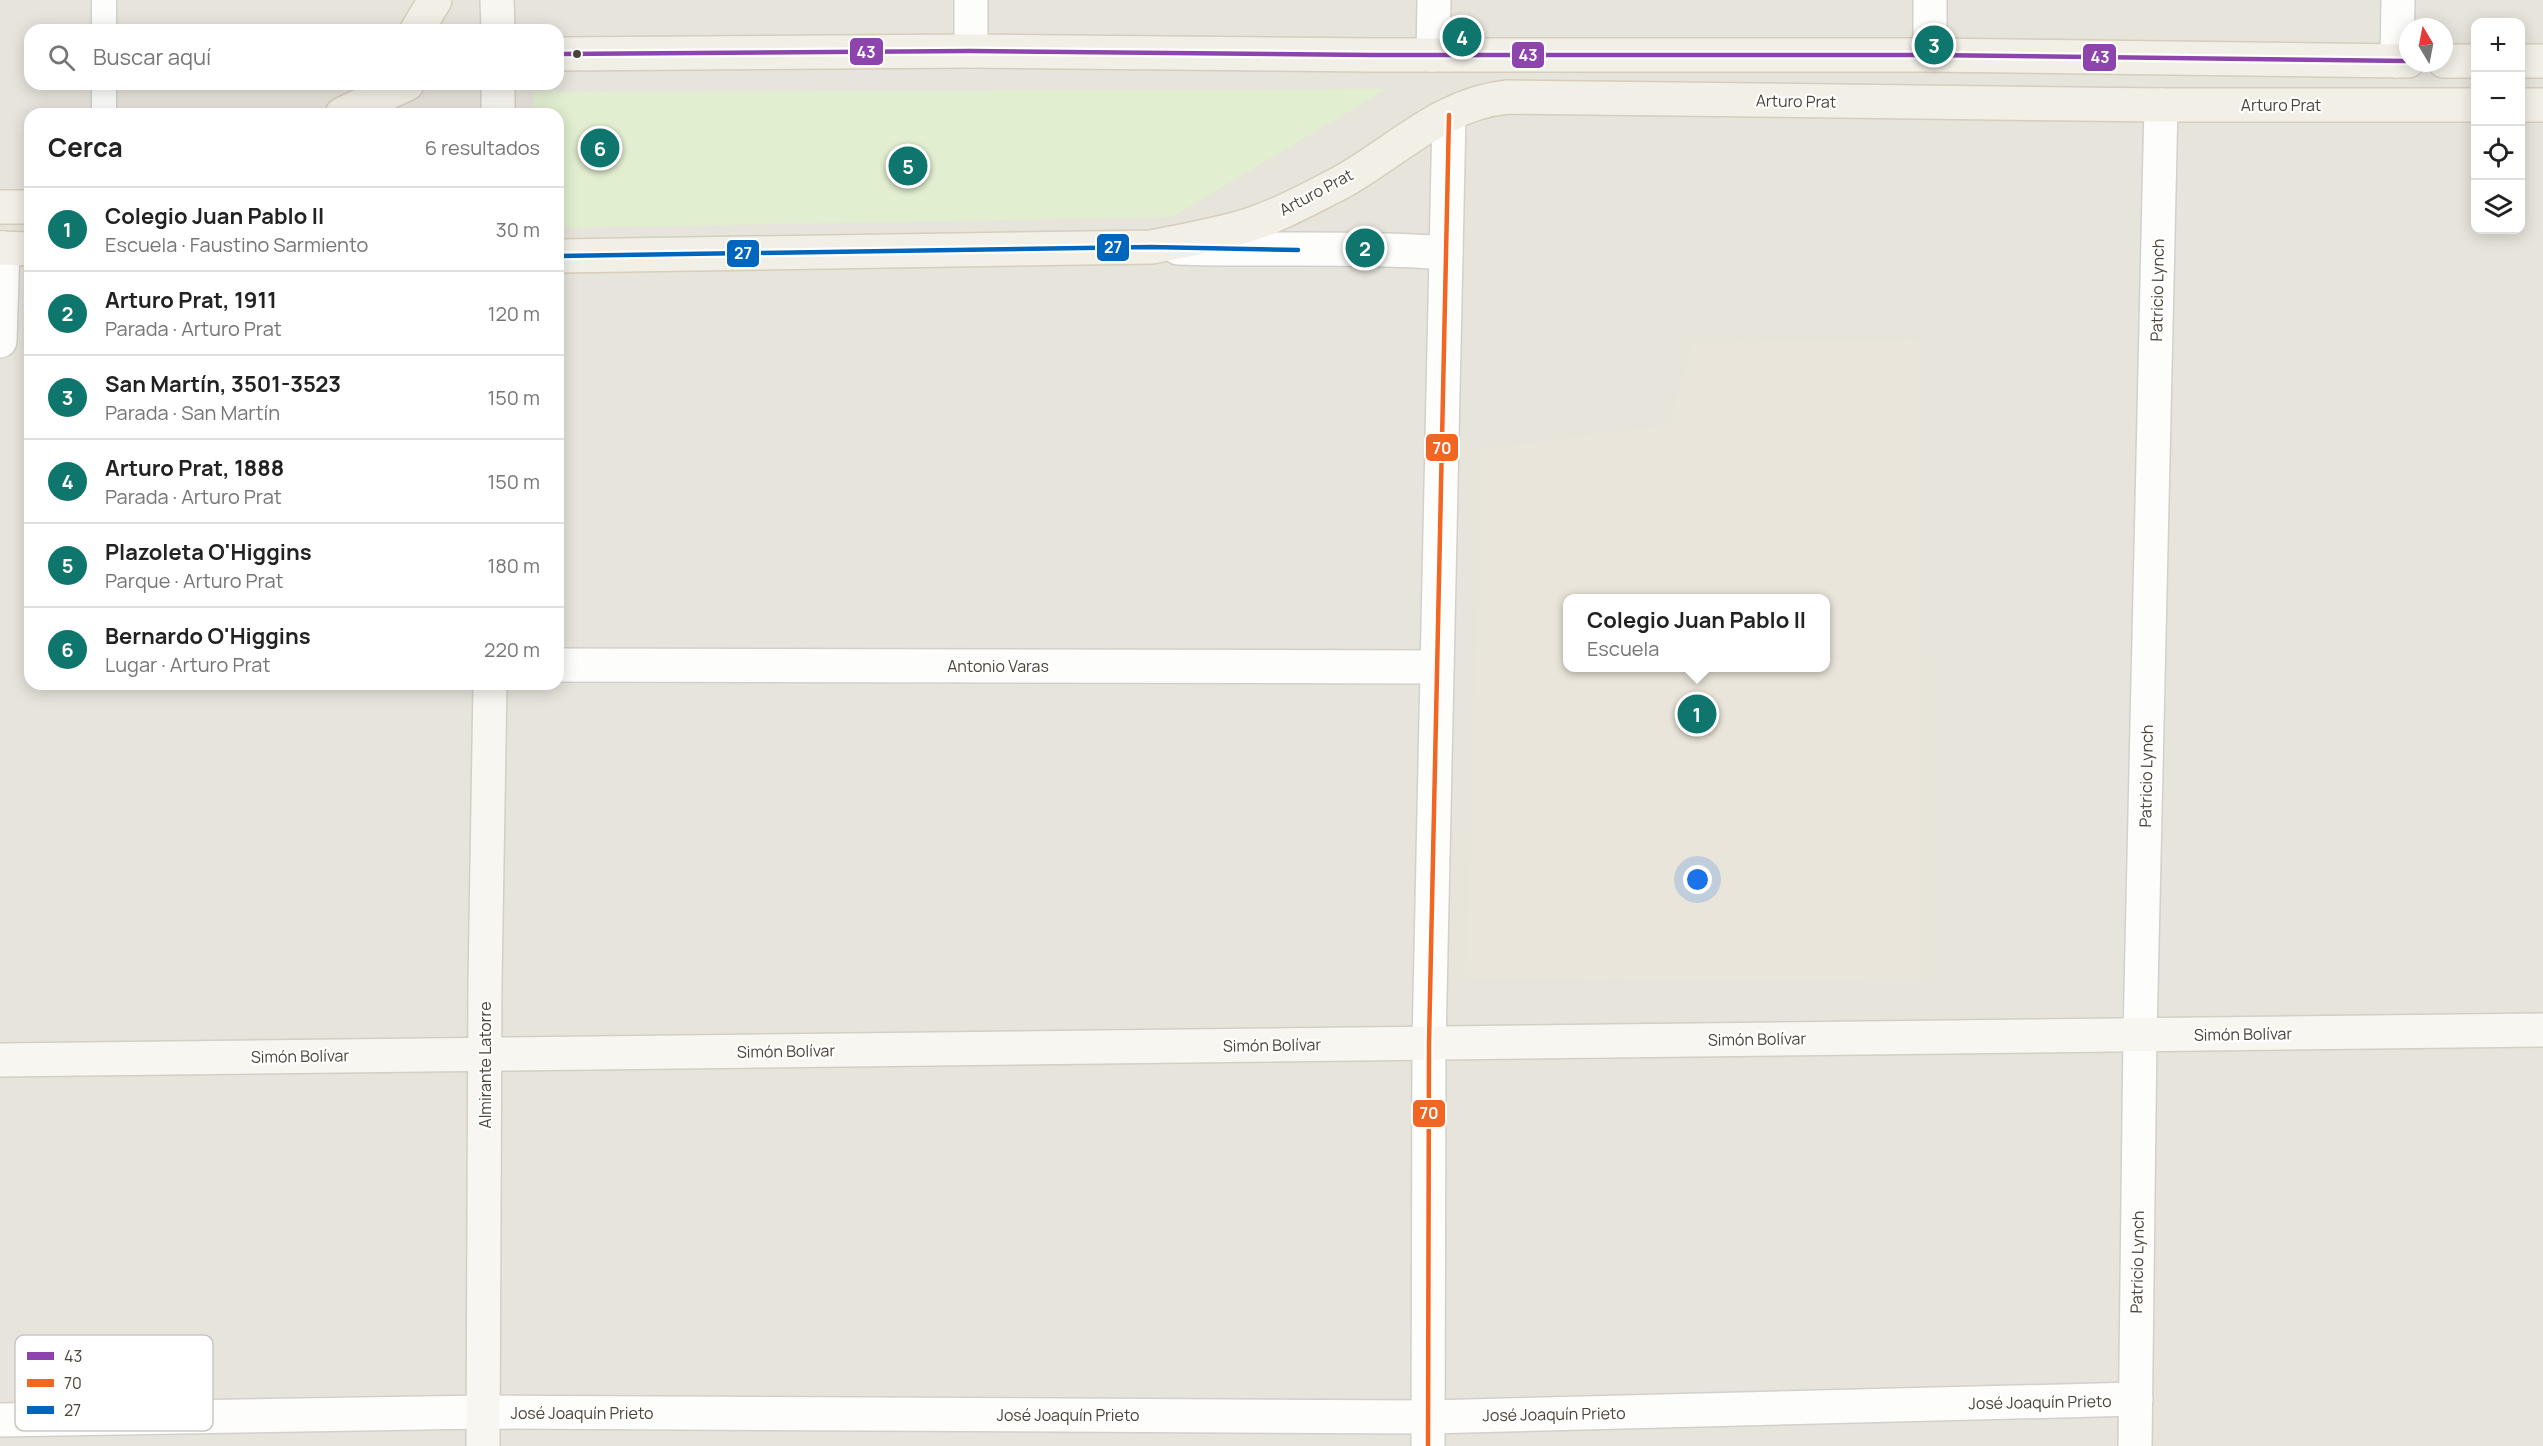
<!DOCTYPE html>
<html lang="es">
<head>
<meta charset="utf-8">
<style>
  body { margin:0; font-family:Manrope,sans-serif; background:#f6f6f6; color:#222 }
  .controls { position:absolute; right:18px; top:18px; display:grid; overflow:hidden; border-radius:12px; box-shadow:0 3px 15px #0003 }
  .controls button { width:54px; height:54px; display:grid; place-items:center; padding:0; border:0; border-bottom:2px solid #e0e0e0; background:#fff; color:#222; font:30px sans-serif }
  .compass { position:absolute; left:2399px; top:18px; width:54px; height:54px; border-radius:50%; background:#fff; box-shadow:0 3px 15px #0003; rotate:350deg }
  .you { position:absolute; left:1698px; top:880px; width:21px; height:21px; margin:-15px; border:4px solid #fff; border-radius:50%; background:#1a73e8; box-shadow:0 0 0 9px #1a73e833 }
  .badge { display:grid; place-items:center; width:39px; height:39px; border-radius:50%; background:#0f766e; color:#fff; font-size:20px; font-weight:700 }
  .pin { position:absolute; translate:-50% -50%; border:3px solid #fff; box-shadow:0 2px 6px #0006 }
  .popup { position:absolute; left:1563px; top:594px; width:267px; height:78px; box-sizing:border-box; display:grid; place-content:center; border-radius:12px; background:#fff; filter:drop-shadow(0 2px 4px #0005); font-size:20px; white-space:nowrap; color:#767676 }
  .popup b { font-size:22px; color:#222 }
  .popup::after { content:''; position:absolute; left:50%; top:100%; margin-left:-12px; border:12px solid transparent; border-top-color:#fff }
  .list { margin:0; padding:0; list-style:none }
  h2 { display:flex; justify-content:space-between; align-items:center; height:78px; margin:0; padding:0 24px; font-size:26px }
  h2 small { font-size:20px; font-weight:400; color:#767676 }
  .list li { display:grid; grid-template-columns:39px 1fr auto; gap:18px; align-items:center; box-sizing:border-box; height:84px; padding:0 24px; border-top:2px solid #e0e0e0 }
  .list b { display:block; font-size:22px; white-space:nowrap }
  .list p { margin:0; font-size:20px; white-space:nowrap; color:#767676 }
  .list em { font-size:20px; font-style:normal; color:#767676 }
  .icon { flex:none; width:33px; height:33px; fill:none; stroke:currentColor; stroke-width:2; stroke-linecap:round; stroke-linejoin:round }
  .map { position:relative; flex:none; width:2543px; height:1446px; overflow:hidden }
  .search { position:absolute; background:#fff; box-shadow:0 3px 15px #0003; left:24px; top:24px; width:540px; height:66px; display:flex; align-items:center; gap:15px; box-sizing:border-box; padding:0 21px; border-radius:18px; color:#767676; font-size:22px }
  .panel { position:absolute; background:#fff; box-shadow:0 3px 15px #0003; left:24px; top:108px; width:540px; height:582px; border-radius:18px }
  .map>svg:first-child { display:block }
</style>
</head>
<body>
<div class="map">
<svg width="2543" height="1446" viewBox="0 0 2543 1446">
  <rect width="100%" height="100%" fill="#f4f2ee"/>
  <path fill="#e7e4dc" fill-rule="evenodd" d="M0,0H2543V1446H0ZM2476,22H2520V230H2476ZM2408,27H2444V63H2408ZM30,30H558V84H30ZM30,114H558V684H30ZM1568,598H1826V668H1568Z"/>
  <path fill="#eae5da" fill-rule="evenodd" d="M1919,340L1922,982L1466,979L1482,449L1669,425L1693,342ZM1568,598H1826V668H1568Z"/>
  <polygon fill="#e1eecf" points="1387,89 1172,217 558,228 558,114 533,114 533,92"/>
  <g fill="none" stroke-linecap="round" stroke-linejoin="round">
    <defs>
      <g id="lane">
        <polyline points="104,0 104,30"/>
        <polyline points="104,84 104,114"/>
      </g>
      <g id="street">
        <polyline points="971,51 971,0"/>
        <polyline points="1433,55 1434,0"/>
        <polyline points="1930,55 1930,0"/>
        <polyline points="2397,61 2398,0"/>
        <path d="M1178,248C1267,251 1357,246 1446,253"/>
        <polyline points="0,341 3,248"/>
        <polyline points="558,665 1437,667"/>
        <polyline points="0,1420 484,1412 1429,1417 2136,1399"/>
        <polyline points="1428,1446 1429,1043 1449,115"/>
        <polyline points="2135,1446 2140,1035 2161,105"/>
      </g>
      <g id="secondary">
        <polyline points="497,0 498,30"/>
        <polyline points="498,114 498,84"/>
        <polyline points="0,1060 2543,1030"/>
        <polyline points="483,1446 485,983 490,684"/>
      </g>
      <g id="primary">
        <polyline points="417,30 435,0"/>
        <polyline points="558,54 971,51 1372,55 1930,55 2408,61"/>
        <polyline points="2444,61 2476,61"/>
        <polyline points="2520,61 2543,61"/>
        <polyline points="2520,105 2543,105"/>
        <polyline points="342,114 407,84"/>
        <polyline points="0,207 30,207"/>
        <polyline points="0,248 30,249"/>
        <path d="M558,256L1151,247C1177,242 1205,237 1231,230C1269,221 1305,201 1340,183C1396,152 1442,103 1508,97L2161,105H2476"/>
      </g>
    </defs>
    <use href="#lane" stroke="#d2d0cb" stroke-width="27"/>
    <use href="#street" stroke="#d2d0cb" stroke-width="36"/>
    <use href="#secondary" stroke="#d3cfc5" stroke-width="36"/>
    <use href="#primary" stroke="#d6cebb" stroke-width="36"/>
    <use href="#lane" stroke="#fdfdfc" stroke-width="24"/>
    <use href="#street" stroke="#fdfdfc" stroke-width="33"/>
    <use href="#secondary" stroke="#f7f6f1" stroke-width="33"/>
    <use href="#primary" stroke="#f2efe6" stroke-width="33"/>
    <defs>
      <polyline id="bus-1" points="558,54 971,51 1372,55 1930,55 2408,61"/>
      <polyline id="bus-2" points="1428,1446 1429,1043 1449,115"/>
      <polyline id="bus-3" points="558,256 1151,247 1298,250"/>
    </defs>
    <use href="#bus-1" stroke="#fff" stroke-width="9"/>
    <use href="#bus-2" stroke="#fff" stroke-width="9"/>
    <use href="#bus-3" stroke="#fff" stroke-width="9"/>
    <use href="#bus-1" stroke="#8e44ad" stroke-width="4.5"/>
    <use href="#bus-2" stroke="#f26522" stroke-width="4.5"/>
    <use href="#bus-3" stroke="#0065bd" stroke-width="4.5"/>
  </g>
  <circle fill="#4b4439" stroke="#fff" stroke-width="2" cx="577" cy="54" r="5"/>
  <g text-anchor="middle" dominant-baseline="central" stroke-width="4.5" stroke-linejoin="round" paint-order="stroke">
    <g font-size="16" fill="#4b4439" stroke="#fff">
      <text transform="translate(1796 101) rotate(1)">Arturo Prat</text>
      <text x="2281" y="105">Arturo Prat</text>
      <text transform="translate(1316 192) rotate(-28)">Arturo Prat</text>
      <text transform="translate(2157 290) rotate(-89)">Patricio Lynch</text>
      <text x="998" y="666">Antonio Varas</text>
      <text transform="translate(2146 776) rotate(-89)">Patricio Lynch</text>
      <text transform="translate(2243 1034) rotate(-1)">Simón Bolívar</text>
      <text transform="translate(1757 1039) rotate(-1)">Simón Bolívar</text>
      <text transform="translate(1272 1045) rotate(-1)">Simón Bolívar</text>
      <text transform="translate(786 1051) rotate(-1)">Simón Bolívar</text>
      <text transform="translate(300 1056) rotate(-1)">Simón Bolívar</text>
      <text transform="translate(485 1065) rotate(-90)">Almirante Latorre</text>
      <text transform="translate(2137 1262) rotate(-89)">Patricio Lynch</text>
      <text transform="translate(2040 1402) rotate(-1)">José Joaquín Prieto</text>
      <text x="582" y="1413">José Joaquín Prieto</text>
      <text transform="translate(1554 1414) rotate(-1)">José Joaquín Prieto</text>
      <text x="1068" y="1415">José Joaquín Prieto</text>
    </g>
  </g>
  <rect x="15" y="1335" width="198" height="96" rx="9" fill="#fff" stroke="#c9c7c4" stroke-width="1.5"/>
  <rect x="27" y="1352" width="27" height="8" fill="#8e44ad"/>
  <rect x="27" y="1379" width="27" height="8" fill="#f26522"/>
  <rect x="27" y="1406" width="27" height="8" fill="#0065bd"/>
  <g font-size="16" fill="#4b4439">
    <text x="64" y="1362">43</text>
    <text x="64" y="1389">70</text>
    <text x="64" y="1416">27</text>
  </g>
  <g stroke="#fff" stroke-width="2">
    <rect x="849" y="37" width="35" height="29" rx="6" fill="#8e44ad"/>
    <rect x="1511" y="41" width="34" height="28" rx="6" fill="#8e44ad"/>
    <rect x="2082" y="43" width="35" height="29" rx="6" fill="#8e44ad"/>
    <rect x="1096" y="233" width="34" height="29" rx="6" fill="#0065bd"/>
    <rect x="726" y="239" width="34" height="29" rx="6" fill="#0065bd"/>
    <rect x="1425" y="433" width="34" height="29" rx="6" fill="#f26522"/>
    <rect x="1412" y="1099" width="34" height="29" rx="6" fill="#f26522"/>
  </g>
  <g font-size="16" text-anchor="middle" font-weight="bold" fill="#fff">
    <text x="866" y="58">43</text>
    <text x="1528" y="61">43</text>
    <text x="2100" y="63">43</text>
    <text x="1113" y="253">27</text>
    <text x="743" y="259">27</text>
    <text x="1442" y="454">70</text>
    <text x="1429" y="1119">70</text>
  </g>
</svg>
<div class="controls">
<button>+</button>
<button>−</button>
<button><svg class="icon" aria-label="locate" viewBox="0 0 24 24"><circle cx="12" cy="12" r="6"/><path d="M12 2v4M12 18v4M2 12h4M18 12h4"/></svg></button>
<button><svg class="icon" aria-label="layers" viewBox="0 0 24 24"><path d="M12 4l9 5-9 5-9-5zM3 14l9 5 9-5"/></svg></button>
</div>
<svg class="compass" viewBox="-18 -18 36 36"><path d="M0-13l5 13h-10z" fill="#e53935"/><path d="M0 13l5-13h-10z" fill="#767676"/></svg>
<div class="you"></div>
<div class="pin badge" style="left:1697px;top:714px">1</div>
<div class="popup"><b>Colegio Juan Pablo II</b>Escuela</div>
<div class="pin badge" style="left:1365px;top:248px">2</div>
<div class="pin badge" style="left:1934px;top:45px">3</div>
<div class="pin badge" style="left:1462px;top:37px">4</div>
<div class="pin badge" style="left:908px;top:166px">5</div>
<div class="pin badge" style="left:600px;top:148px">6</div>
<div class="search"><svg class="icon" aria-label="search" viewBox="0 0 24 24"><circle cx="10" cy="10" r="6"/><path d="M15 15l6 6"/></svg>Buscar aquí</div>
<section class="panel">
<h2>Cerca<small>6 resultados</small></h2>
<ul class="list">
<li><span class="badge">1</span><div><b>Colegio Juan Pablo II</b><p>Escuela · Faustino Sarmiento</p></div><em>30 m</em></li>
<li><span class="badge">2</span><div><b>Arturo Prat, 1911</b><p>Parada · Arturo Prat</p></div><em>120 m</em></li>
<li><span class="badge">3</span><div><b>San Martín, 3501-3523</b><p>Parada · San Martín</p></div><em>150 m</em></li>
<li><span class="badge">4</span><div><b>Arturo Prat, 1888</b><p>Parada · Arturo Prat</p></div><em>150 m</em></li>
<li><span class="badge">5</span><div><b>Plazoleta O'Higgins</b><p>Parque · Arturo Prat</p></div><em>180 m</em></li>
<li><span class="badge">6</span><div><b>Bernardo O'Higgins</b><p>Lugar · Arturo Prat</p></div><em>220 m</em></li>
</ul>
</section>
</div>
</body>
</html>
